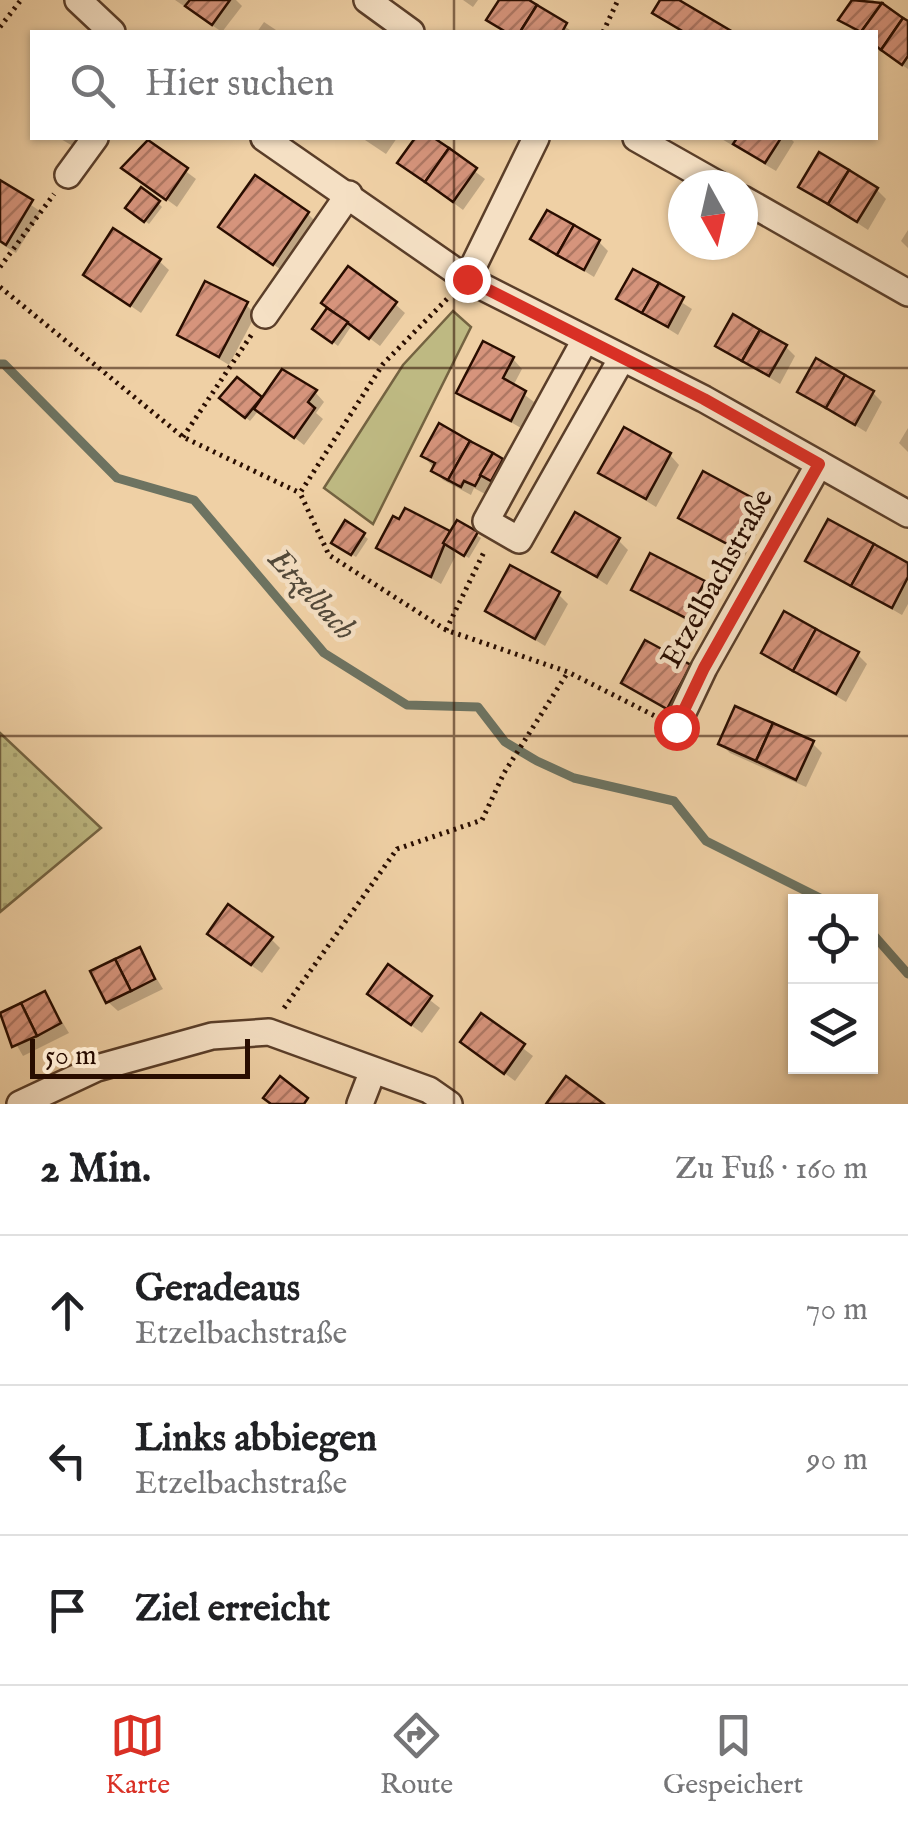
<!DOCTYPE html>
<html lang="de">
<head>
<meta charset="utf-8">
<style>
  body { margin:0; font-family:"IM FELL English",serif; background:#f6f6f6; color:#202124 }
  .controls { position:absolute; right:30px; bottom:30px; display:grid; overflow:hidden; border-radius:0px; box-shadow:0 2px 8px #0004 }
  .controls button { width:90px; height:90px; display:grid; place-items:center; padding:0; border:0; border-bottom:2px solid #e0e0e0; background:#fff; color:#202124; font:50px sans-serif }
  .compass { position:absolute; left:668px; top:170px; width:90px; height:90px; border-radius:50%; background:#fff; box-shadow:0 2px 8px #0004; rotate:172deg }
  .scale { position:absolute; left:30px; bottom:25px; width:220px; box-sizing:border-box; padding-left:10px; border:5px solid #290d00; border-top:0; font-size:28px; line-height:35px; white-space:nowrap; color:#290d00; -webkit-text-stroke:8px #f5e0c4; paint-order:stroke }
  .stop { position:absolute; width:30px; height:30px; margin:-22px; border:8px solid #d93025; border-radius:50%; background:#fff }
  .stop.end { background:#d93025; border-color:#fff; box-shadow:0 2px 10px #0008 }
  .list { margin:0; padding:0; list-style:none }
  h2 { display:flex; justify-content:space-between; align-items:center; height:130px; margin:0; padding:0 40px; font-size:42px }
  h2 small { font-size:32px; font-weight:400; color:#757577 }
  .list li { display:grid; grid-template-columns:65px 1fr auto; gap:30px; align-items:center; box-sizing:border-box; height:150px; padding:0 40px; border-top:2px solid #e0e0e0 }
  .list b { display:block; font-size:38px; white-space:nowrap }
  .list p { margin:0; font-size:32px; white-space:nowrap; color:#757577 }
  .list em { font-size:32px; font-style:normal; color:#757577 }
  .icon { flex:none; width:55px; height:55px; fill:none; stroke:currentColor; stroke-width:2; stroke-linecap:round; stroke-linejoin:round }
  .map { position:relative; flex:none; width:908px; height:1104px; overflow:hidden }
  .search { position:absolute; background:#fff; box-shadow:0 2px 8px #0004; left:30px; right:30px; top:30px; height:110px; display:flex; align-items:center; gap:25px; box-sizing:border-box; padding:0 35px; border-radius:0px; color:#757577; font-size:38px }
  .sheet { height:580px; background:#fff }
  nav { display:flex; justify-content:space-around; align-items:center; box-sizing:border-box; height:140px; border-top:2px solid #e0e0e0; background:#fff; font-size:28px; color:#757577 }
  nav a { display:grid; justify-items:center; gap:5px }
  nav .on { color:#d93025 }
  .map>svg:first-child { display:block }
</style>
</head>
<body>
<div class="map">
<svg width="908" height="1104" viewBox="0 0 908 1104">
  <defs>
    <pattern id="grass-dots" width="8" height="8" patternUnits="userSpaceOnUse" patternTransform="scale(2.5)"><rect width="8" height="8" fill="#beb982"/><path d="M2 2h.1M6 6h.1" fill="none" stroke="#a39e6e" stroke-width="1.8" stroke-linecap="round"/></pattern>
    <pattern id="building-hatch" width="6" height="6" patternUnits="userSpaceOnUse" patternTransform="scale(2.5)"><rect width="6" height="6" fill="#d6947c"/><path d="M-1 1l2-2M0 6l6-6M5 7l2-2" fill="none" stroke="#ae7763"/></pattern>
  </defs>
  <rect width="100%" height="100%" fill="#efd0a5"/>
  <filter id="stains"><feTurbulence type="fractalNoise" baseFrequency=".002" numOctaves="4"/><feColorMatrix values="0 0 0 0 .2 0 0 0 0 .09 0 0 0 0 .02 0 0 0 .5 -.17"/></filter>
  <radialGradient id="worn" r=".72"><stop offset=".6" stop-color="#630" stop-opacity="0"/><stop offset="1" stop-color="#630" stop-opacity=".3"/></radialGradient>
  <polygon fill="url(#grass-dots)" stroke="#746341" stroke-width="2.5" points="0,733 101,828 0,912"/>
  <polygon fill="#beb982" stroke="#746341" stroke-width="2.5" points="453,311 471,327 373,524 324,488 403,365"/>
  <g fill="#0003">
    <polygon points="175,0 236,0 242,6 222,32"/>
    <polygon points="463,0 478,0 473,7"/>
    <polygon points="502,0 524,0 573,32 504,32 489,20"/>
    <polygon points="855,0 873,0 908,24 908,69 876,47 876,32 855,32 841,20"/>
    <polygon points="264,22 279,32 257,32"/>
    <polygon points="59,138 85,138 78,149"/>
    <polygon points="362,138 397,138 386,154"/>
    <polygon points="418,138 430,138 485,179 463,210 400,163"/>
    <polygon points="720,138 790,138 794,142 776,171"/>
    <polygon points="148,143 196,179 177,207 124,168"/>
    <polygon points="0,183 41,212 16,253 0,243"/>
    <polygon points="801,186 877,190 886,199 868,230"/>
    <polygon points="158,203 162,207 149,224 132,211"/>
    <polygon points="308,214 317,223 284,272 221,227"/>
    <polygon points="908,230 908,248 901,241"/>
    <polygon points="533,239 599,242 608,251 594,277"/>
    <polygon points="159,261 169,270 141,313 86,275"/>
    <polygon points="634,272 692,309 678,335 619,298"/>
    <polygon points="395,304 405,313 380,346 352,325 338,346 316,329 330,308"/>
    <polygon points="246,305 256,314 229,365 180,335"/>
    <polygon points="718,346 786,347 795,356 780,384"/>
    <polygon points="513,359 522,369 513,386 534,402 521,428 459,392"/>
    <polygon points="238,380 263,400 315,392 324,402 316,413 323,419 304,445 259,410 250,421 227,402"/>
    <polygon points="800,391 873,393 882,402 866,432"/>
    <polygon points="908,428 908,452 899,443"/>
    <polygon points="670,455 679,465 656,507 601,473"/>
    <polygon points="424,456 501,461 506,465 485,494 474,488 471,495 443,480"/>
    <polygon points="758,504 768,513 745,556 681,518"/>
    <polygon points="458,523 481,538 469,558 454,549 455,557 441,584 379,547 451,535"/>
    <polygon points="363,535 368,539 356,557 339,546"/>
    <polygon points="618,540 628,550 607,585 555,551"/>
    <polygon points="808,561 908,565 908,604 902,615"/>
    <polygon points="704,583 713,592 696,626 634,590"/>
    <polygon points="558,594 568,604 545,646 488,611"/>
    <polygon points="646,643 699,677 677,717 624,683"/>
    <polygon points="764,653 857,654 867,664 846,702"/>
    <polygon points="720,743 812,743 822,753 806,787 730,753"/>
    <polygon points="271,939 280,948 262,973 220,943"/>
    <polygon points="139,950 163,989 118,1011 108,1002"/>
    <polygon points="389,968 440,1008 422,1033 380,1003"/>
    <polygon points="45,994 69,1033 23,1056 0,1016"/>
    <polygon points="481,1016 533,1056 515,1081 463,1042"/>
  </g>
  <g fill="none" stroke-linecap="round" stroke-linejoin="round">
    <g stroke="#6d7361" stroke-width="9">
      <polyline points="0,364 4,364 117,478 194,500 324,653 407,705 478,707 505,742 537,761 574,778 674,801 706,841 828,902"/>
      <polyline points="870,931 908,974"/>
    </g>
  </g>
  <g fill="url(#building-hatch)" stroke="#290d00" stroke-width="2.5">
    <polygon points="190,0 230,0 212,25 185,6"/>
    <polygon points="499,0 529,0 537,5 520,32 506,32 486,20"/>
    <polygon points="660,0 679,0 733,32 684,32 652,13"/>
    <polygon points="852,0 882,3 861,32 838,20"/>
    <polygon points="882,3 903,18 881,50 876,46 876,32 861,32"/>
    <polygon points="537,5 567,23 562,32 520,32"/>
    <polygon points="903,18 908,21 908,56 902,65 881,50"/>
    <polygon points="415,138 434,138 449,148 425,182 397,163"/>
    <polygon points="737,138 781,138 765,163 733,144"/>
    <polygon points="148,140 188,168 166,200 121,168"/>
    <polygon points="449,148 477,168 453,202 425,182"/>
    <polygon points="819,152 849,170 828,204 798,187"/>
    <polygon points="849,170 878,188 857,222 828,204"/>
    <polygon points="255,175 309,212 273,265 218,227"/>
    <polygon points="0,180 33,200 6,245 0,241"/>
    <polygon points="141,187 160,201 144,222 125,208"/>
    <polygon points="547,210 574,225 557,255 530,239"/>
    <polygon points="574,225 600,240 584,270 557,255"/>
    <polygon points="113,228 161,259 130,306 83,275"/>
    <polygon points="348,266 397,302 369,339 321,303"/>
    <polygon points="633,269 659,283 642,313 616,299"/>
    <polygon points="205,281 248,302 219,357 177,335"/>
    <polygon points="659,283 684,297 668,327 642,313"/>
    <polygon points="327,308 348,322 332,343 312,329"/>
    <polygon points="733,314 760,330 742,361 715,346"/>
    <polygon points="760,330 787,345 769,376 742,361"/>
    <polygon points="483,341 514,357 503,378 526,391 511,421 456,393"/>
    <polygon points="816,358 845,375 826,408 797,392"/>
    <polygon points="282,369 317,390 308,402 315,408 294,438 254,409"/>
    <polygon points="845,375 874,391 855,425 826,408"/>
    <polygon points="237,377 262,397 245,418 219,398"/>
    <polygon points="439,423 470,441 448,480 431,471 435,463 421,456"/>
    <polygon points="624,427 671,453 646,499 598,473"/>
    <polygon points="470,441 493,453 475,486 464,481 461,487 448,480"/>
    <polygon points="493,453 503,459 491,481 480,475"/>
    <polygon points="703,471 760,502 735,548 678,518"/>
    <polygon points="405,508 450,531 431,577 376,548 393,516 399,519"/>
    <polygon points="575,512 620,538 597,577 552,552"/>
    <polygon points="828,519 874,544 851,586 805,561"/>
    <polygon points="345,520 365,533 351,555 331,543"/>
    <polygon points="457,520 478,532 464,556 443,543"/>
    <polygon points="874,544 908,563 908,577 892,608 851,586"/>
    <polygon points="650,553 705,581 686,618 631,590"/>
    <polygon points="510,565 560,592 535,639 485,611"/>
    <polygon points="784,611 816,629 793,671 761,653"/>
    <polygon points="816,629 859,652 836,694 793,671"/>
    <polygon points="645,640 691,665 667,709 621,683"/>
    <polygon points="735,706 773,723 756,761 718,744"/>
    <polygon points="773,723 814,741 796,780 756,761"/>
    <polygon points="228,904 273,937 251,965 207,934"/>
    <polygon points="140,947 155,979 131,991 115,959"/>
    <polygon points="115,959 131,991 106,1003 90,971"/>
    <polygon points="388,964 432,996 411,1025 367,994"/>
    <polygon points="45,991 61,1023 37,1036 21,1003"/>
    <polygon points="21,1003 37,1036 12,1047 0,1013"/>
    <polygon points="481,1013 525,1044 504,1074 460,1042"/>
    <polygon points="280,1076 308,1098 304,1104 271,1104 263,1098"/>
    <polygon points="566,1076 604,1104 546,1104"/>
  </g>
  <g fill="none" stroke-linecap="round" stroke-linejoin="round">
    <defs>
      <g id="minor">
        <polyline points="78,0 112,32"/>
        <polyline points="367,0 411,32"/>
        <polyline points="264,138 467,279 704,399 908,514"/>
        <polyline points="636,138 719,185"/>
        <polyline points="68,175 95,138"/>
        <polyline points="743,199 908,293"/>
        <polyline points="467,279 536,138"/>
        <polyline points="265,315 349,194"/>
        <polyline points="585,340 486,521 519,540 622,358"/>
        <polyline points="676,727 704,668 819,464"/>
        <polyline points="20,1104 97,1068 212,1036 269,1032 429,1090 449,1104"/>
        <polyline points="360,1104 372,1073"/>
      </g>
    </defs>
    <use href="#minor" stroke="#5a3e29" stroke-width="30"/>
    <g stroke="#290d00" stroke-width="5" stroke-dasharray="2.5 5" stroke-linecap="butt">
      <polyline points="0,27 21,0"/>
      <polyline points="603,32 618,0"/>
      <polyline points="0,267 54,194"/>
      <polyline points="0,287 183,437 300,493"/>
      <polyline points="447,299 383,364 300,493 329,555 446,630 568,672 655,716"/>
      <polyline points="183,437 252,334"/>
      <polyline points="446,630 484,552"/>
      <polyline points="284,1008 397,849 482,820 504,773 568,672"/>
    </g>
    <use href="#minor" stroke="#f5e0c4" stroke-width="25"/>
  </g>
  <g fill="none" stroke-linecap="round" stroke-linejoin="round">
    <polyline stroke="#d93025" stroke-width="12" points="467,279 704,399 819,464 704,668 676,727"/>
  </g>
  <path fill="none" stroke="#290d00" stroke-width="2.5" stroke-opacity="0.55" d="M454,0V32M454,138V1104M0,368H908M0,736H908"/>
  <g text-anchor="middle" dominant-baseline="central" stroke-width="9" stroke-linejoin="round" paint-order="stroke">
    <g font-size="30" fill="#290d00" stroke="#f5e0c4">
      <text transform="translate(718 579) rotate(-61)">Etzelbachstraße</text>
    </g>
    <g font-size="32" font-style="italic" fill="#514839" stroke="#f5e0c4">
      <text transform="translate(311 595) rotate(47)">Etzelbach</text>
    </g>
  </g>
  <rect width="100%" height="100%" filter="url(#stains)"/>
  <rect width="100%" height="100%" fill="url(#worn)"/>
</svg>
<div class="controls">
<button><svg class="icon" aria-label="locate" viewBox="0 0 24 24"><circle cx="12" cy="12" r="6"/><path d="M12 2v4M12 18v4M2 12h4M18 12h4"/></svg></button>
<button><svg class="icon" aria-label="layers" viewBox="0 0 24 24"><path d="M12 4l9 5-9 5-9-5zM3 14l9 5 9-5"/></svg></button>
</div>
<svg class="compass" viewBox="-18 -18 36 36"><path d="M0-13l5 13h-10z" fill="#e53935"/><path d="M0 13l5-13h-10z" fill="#757577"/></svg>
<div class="scale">50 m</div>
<div class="stop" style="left:676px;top:727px"></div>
<div class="stop end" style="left:467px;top:279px"></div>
<div class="search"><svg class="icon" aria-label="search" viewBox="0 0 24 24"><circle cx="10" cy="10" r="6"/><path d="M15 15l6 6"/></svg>Hier suchen</div>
</div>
<section class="sheet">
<h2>2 Min.<small>Zu Fuß · 160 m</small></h2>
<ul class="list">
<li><svg class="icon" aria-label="ahead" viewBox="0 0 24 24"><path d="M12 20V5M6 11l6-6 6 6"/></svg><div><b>Geradeaus</b><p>Etzelbachstraße</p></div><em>70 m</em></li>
<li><svg class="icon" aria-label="left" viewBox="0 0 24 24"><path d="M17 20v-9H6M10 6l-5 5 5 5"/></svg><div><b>Links abbiegen</b><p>Etzelbachstraße</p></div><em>90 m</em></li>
<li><svg class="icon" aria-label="arrive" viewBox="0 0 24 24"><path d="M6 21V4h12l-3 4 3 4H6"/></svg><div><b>Ziel erreicht</b></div></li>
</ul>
</section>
<nav>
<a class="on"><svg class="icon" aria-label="map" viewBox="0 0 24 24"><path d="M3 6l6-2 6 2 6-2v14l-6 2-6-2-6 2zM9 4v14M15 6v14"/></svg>Karte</a>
<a><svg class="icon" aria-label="directions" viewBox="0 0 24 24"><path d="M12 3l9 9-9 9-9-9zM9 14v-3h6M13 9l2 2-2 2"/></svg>Route</a>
<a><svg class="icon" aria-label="saved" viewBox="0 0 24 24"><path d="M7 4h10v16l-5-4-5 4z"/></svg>Gespeichert</a>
</nav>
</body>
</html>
